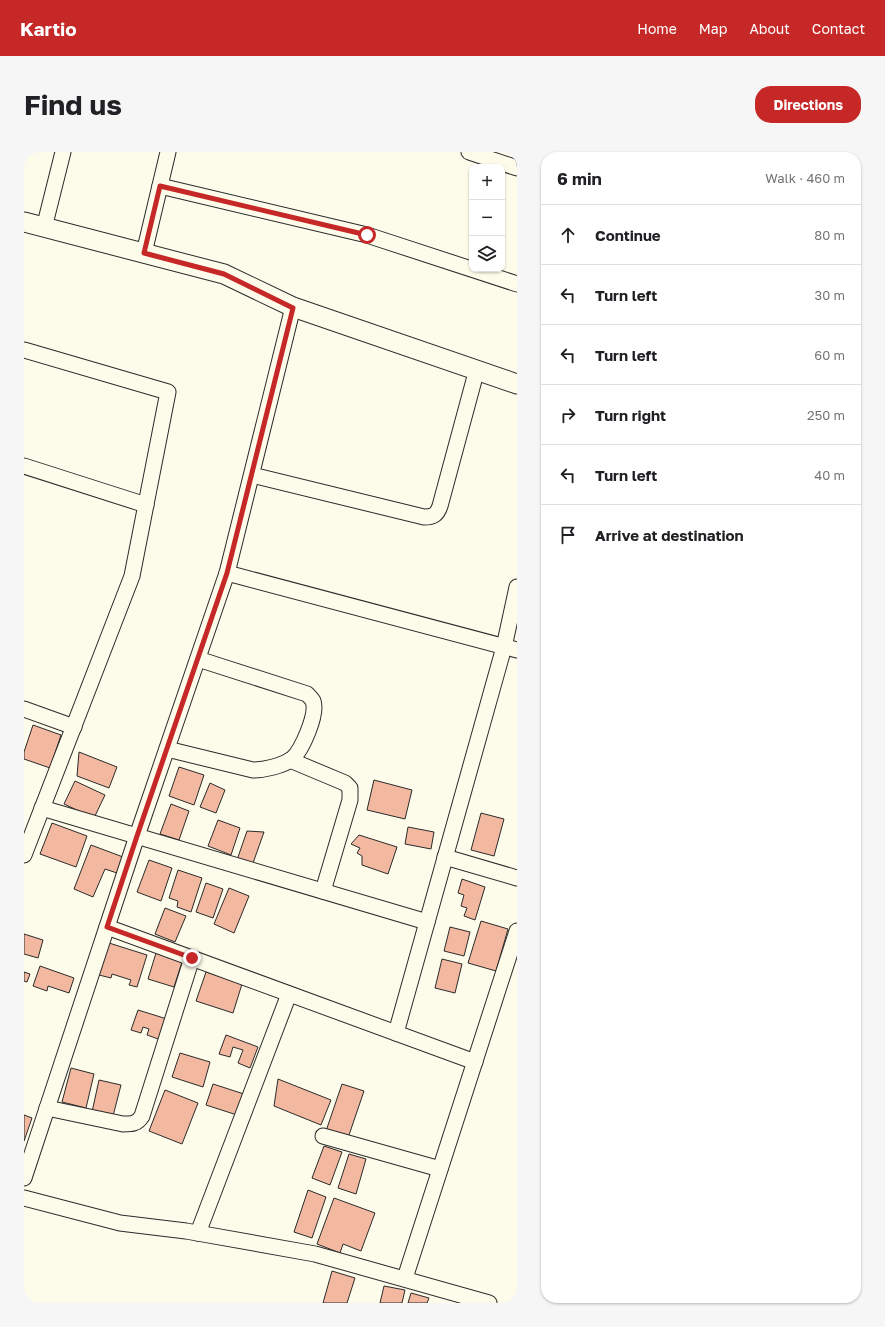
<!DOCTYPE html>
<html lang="en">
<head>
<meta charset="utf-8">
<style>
  body { margin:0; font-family:"Golos Text",sans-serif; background:#f6f6f6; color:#202124 }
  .controls { position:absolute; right:12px; top:12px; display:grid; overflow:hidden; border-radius:8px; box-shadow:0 1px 3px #0004 }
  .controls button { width:36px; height:36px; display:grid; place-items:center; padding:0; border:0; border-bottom:1px solid #e0e0e0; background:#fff; color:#202124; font:20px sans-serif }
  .stop { position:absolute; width:12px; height:12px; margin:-9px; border:3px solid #c62828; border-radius:50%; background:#fff }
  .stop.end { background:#c62828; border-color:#fff; box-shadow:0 1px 4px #0008 }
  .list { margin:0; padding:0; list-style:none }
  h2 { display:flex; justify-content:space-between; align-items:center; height:52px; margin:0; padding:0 16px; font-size:17px }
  h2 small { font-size:13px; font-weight:400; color:#757577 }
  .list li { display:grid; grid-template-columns:26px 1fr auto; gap:12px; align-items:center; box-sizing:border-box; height:60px; padding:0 16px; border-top:1px solid #e0e0e0 }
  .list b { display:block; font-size:15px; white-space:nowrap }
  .list em { font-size:13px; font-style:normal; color:#757577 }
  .icon { flex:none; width:22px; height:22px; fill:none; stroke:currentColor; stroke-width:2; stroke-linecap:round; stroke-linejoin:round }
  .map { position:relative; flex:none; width:493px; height:1151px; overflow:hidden; border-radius:16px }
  header { display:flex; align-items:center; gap:24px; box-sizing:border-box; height:56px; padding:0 20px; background:#c62828; color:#fff }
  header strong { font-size:19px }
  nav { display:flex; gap:22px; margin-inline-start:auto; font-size:14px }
  .intro { display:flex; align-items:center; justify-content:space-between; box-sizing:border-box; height:96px; padding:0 24px }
  h1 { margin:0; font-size:28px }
  .button { padding:10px 18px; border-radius:16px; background:#c62828; color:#fff; font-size:14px; font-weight:700 }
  main { display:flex; gap:24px; padding:0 24px }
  aside { flex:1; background:#fff; border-radius:16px; box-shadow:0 1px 3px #0004 }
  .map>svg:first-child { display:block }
</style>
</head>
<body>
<header>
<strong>Kartio</strong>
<nav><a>Home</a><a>Map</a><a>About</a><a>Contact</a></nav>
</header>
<div class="intro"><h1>Find us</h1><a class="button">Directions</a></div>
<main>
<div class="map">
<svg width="493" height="1151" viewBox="0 0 493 1151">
  <rect width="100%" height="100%" fill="#fdfbea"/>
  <g fill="#f2b8a0" stroke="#2b2b2b">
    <polygon points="9,573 37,583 26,616 0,607 0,600"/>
    <polygon points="55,600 93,615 85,636 53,624"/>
    <polygon points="155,615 180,623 170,653 145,644"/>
    <polygon points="350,628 388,638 381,667 343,658"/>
    <polygon points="51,629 81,643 70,666 40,652"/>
    <polygon points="186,631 201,638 192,661 176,655"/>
    <polygon points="147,652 165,659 155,688 136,682"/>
    <polygon points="457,661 480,667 470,704 447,698"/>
    <polygon points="194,668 216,676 207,703 184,694"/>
    <polygon points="28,671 63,684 52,715 16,702"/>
    <polygon points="384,675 410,680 407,697 381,692"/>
    <polygon points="223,679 240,680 228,714 213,708"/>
    <polygon points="335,683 373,695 364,722 338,713 338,704 333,701 336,696 327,692"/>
    <polygon points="67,693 99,705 93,721 81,717 69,745 50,737"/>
    <polygon points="125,708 148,716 137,749 113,740"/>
    <polygon points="154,718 178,726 167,760 153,755 154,749 145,746"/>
    <polygon points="438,727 461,735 451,768 440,764 443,756 437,754 440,743 434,741"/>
    <polygon points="182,731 199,737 189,766 172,760"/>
    <polygon points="205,736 225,744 210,781 190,772"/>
    <polygon points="141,756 162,764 151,790 131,782"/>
    <polygon points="457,769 484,777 472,819 444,811"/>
    <polygon points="426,775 446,780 440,804 420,799"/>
    <polygon points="0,782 19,788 14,806 0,802"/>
    <polygon points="85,791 123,803 113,835 105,833 107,828 88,822 87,826 75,823"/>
    <polygon points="132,801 158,810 150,835 124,827"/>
    <polygon points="418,807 438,812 431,841 411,836"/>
    <polygon points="16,814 50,826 45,841 24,834 23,839 9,834"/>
    <polygon points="0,820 6,822 3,830 0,829"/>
    <polygon points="182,820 218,832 209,861 172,849"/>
    <polygon points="114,858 143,867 137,888 123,883 125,877 119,875 117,881 107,878"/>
    <polygon points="202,883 234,895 226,916 214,911 219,898 209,895 206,905 195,902"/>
    <polygon points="156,901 186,910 179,935 148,925"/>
    <polygon points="47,916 70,922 62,956 38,950"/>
    <polygon points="254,927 307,948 297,973 250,954"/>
    <polygon points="75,928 97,933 89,964 68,960"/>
    <polygon points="189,932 220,942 213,963 182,953"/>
    <polygon points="318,932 340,939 324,986 302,979"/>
    <polygon points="141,938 174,951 158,992 125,979"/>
    <polygon points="0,963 8,966 0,989"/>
    <polygon points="300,994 318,1000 306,1033 288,1026"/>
    <polygon points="325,1002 342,1007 332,1042 314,1036"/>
    <polygon points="284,1038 302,1045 288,1086 270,1080"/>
    <polygon points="310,1046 351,1061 337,1099 319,1092 316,1101 293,1092"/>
    <polygon points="308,1119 331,1126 323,1151 299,1151"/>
    <polygon points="360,1134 381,1138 378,1151 356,1151"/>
    <polygon points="387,1141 405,1146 403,1151 384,1151"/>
  </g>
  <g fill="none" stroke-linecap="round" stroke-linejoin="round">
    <defs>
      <g id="minor">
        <polyline points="445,0 493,16"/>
        <polyline points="136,34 343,83 493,132"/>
        <polyline points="20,76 39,0"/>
        <polyline points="120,101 144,0"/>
        <polyline points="0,198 144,240 108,424 0,703"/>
        <polyline points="0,314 122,353"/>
        <path d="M228,323L400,365C409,365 413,363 416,354L453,217"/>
        <polyline points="203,421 493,498"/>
        <polyline points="0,557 50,575"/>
        <path d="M143,597L229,618C240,618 258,614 268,607C278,598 294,562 289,549C288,547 285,544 283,542L174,507"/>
        <polyline points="266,608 321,631 326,636 326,648 299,739"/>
        <polyline points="18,656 403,770"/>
        <polyline points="421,705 493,726"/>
        <polyline points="83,775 451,910"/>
        <polyline points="372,881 480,495 493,435"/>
        <path d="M23,956L99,972C108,972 113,972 118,964L168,806"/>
        <polyline points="299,984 416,1017"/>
        <polyline points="0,1026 113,684 203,421 269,155"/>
        <polyline points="0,1046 96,1071 162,1079 291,1102 465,1151"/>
        <polyline points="174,1081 265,842"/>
        <polyline points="381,1126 493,779"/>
      </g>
      <polyline id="tertiary" points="0,70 200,122 269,155 493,232"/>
    </defs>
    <use href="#minor" stroke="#2b2b2b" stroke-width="17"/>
    <use href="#tertiary" stroke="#2b2b2b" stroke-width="21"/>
    <use href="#minor" stroke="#fdfbea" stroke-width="15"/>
    <use href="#tertiary" stroke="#fdfbea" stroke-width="19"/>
  </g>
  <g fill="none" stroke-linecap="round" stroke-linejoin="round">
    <polyline stroke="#c62828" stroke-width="5" points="168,806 83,775 113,684 203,421 269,156 200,122 120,101 136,34 343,83"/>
  </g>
</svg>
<div class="controls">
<button>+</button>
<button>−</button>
<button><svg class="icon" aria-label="layers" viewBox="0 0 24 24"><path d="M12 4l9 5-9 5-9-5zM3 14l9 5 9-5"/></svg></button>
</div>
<div class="stop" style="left:343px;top:83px"></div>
<div class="stop end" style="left:168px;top:806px"></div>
</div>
<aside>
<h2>6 min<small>Walk · 460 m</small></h2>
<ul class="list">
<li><svg class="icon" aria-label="ahead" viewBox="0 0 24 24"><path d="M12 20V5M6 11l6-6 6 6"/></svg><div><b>Continue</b></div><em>80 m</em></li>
<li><svg class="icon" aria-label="left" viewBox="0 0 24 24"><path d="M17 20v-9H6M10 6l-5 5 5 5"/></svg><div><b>Turn left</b></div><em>30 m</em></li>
<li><svg class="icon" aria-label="left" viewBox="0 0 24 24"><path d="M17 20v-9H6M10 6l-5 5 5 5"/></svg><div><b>Turn left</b></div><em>60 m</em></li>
<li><svg class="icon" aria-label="right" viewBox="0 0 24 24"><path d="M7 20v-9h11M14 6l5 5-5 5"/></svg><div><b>Turn right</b></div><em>250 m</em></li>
<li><svg class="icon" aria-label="left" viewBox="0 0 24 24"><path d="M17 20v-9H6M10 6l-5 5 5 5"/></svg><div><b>Turn left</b></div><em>40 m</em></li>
<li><svg class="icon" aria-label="arrive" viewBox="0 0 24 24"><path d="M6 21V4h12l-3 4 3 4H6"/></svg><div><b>Arrive at destination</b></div></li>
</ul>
</aside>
</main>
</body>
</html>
